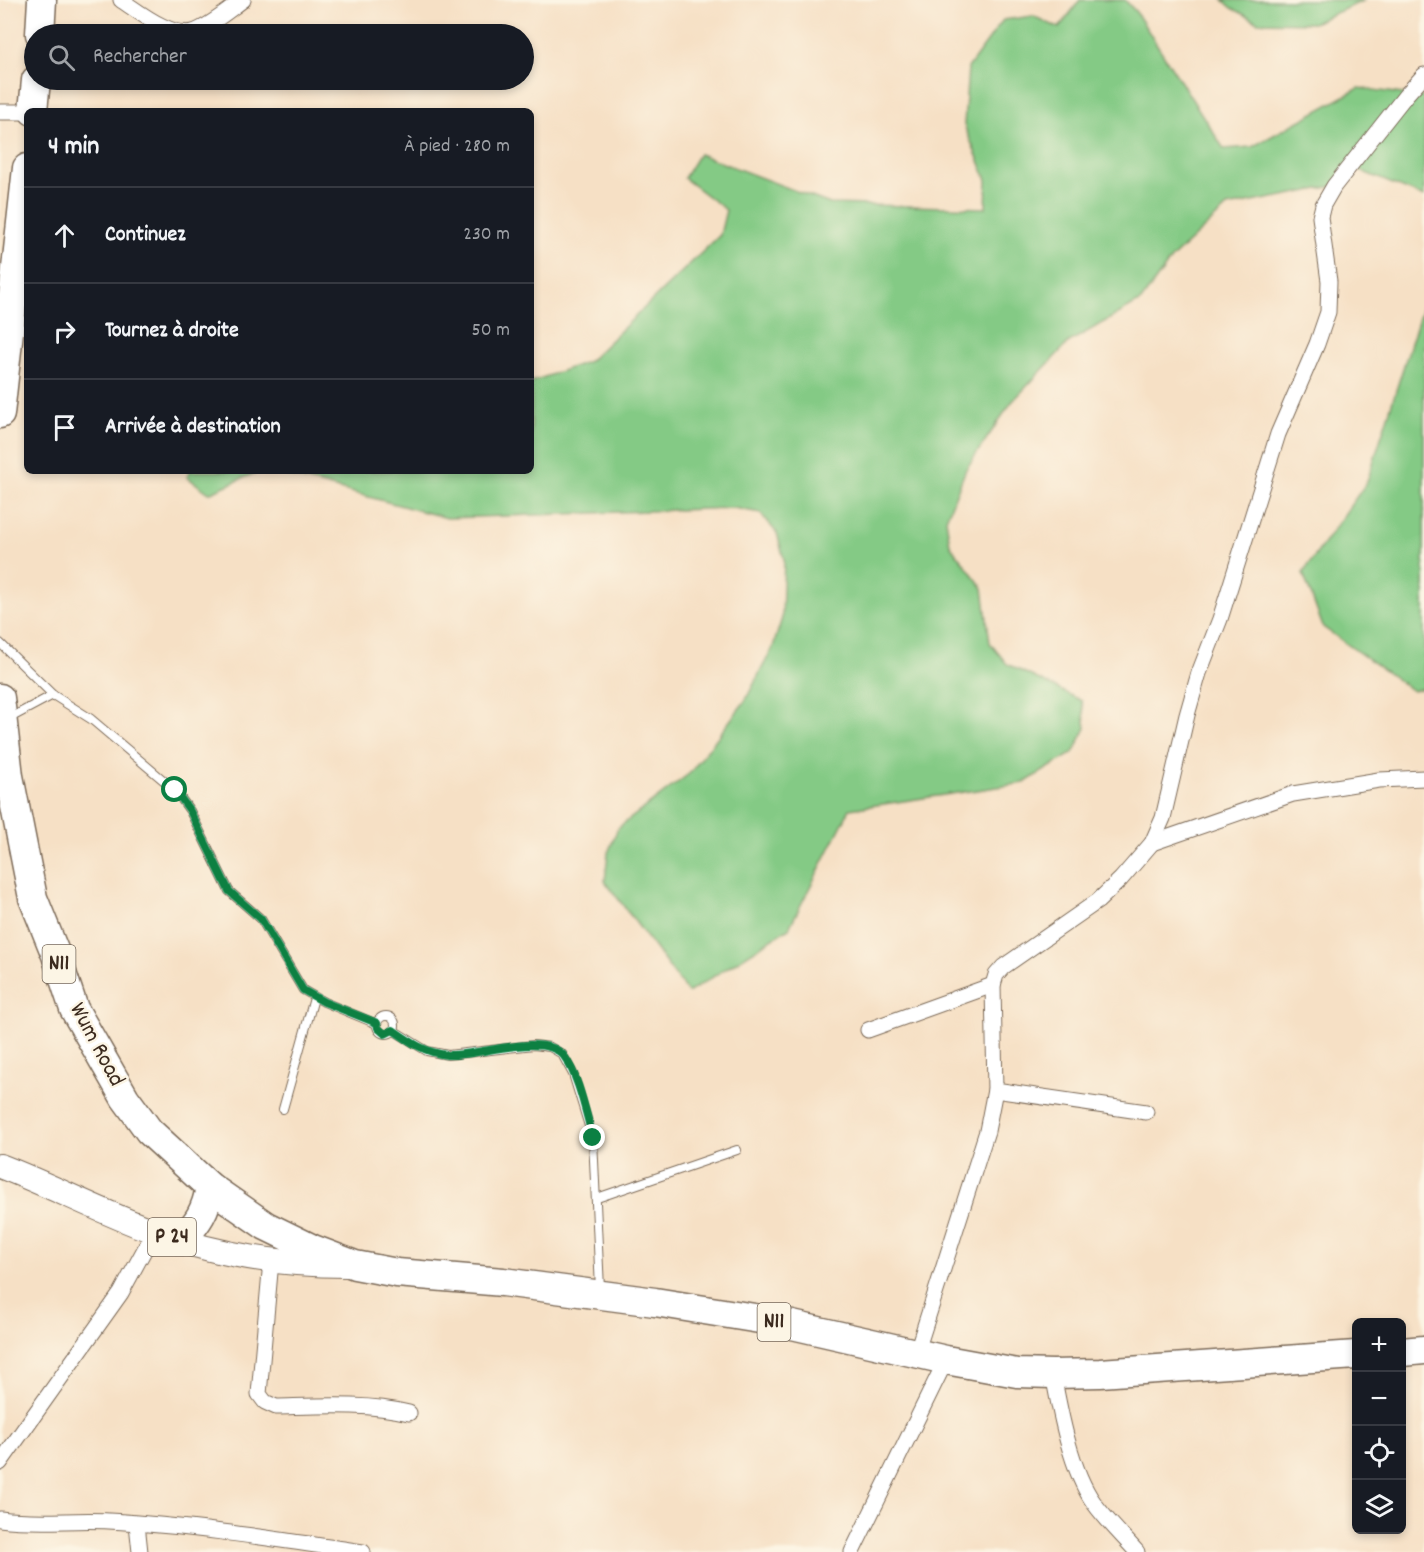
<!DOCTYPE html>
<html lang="fr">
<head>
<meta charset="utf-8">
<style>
  body { margin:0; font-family:Dekko,sans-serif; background:#20242c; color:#f1f3f6 }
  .controls { position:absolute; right:18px; bottom:18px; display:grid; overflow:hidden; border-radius:9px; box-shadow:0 3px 9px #0003 }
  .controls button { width:54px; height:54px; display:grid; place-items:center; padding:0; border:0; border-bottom:2px solid #363941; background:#171b24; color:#f1f3f6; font:30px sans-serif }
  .stop { position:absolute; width:18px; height:18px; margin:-14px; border:4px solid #0b8043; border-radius:50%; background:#fff }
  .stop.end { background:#0b8043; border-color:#fff; box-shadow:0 2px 6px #0008 }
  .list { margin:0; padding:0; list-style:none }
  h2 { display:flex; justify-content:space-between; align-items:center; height:78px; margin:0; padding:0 24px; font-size:26px }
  h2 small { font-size:20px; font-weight:400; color:#9ea1a6 }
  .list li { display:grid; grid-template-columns:39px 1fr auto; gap:18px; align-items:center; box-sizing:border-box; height:96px; padding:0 24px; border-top:2px solid #363941 }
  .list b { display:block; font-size:22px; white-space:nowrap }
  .list em { font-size:20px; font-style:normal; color:#9ea1a6 }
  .icon { flex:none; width:33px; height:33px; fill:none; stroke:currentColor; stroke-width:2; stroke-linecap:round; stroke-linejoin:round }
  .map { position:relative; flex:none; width:1424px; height:1552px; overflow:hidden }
  .search { position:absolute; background:#171b24; box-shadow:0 3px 9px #0003; left:24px; top:24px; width:510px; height:66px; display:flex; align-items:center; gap:15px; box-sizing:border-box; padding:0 21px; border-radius:33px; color:#9ea1a6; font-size:22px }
  .panel { position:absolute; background:#171b24; box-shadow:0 3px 9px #0003; left:24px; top:108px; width:510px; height:366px; border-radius:9px }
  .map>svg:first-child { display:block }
</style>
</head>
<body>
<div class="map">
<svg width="1424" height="1552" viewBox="0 0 1424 1552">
  <rect width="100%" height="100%" fill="#fcf5e5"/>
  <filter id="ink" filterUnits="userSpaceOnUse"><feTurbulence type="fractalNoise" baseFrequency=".0167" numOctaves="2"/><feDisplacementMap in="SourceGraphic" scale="12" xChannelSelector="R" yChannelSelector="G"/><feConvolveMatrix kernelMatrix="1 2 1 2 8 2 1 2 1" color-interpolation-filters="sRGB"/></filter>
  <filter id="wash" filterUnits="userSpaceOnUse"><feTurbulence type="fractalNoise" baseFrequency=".008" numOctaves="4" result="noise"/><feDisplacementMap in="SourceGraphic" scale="24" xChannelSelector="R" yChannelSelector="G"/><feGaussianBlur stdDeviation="1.35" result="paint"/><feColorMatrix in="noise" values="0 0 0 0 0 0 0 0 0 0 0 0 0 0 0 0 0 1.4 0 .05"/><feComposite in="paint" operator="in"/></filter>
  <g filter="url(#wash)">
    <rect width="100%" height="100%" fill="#f6e0c5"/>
    <g fill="#84ca85" stroke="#607a52" stroke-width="1.5">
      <polygon points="1080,0 1125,0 1136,12 1224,149 1252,147 1359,88 1424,97 1424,197 1349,166 1334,186 1227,207 1171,259 1141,301 1069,342 1011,403 966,469 946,519 950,545 983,588 990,643 1007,664 1082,701 1086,728 1073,753 1024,783 850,809 789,928 688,993 605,881 608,853 618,828 690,773 745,701 773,647 782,618 784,559 777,533 760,513 734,508 447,518 283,474 257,472 209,493 187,477 190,471 531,471 531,382 589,361 720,235 726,210 684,178 699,154 830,204 986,208 987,180 964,125 968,68 1003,20 1033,16 1059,28"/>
      <polygon points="1223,0 1365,0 1313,23 1258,22 1232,8"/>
      <polygon points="1424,302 1424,688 1413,691 1323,627 1303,573 1367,482"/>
    </g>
  </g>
  <g filter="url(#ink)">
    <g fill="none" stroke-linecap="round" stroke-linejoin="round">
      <defs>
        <g id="lane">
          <polyline points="0,643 53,695 91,719 175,790 190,811 229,891 261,919 303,990 324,1002 377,1024"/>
          <polyline points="10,718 53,695"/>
          <circle cx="386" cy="1025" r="9"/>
          <polyline points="393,1030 427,1051 448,1055 534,1045 550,1047 562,1054 573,1074 593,1139 600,1289"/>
          <polyline points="283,1109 314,998"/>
          <polyline points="597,1198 737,1150"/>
        </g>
        <g id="street">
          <path d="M121,0C139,12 174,40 196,31C213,24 229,10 243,0"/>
          <polyline points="0,112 27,112"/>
          <polyline points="1152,843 1293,794 1379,780 1424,778"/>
          <polyline points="868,1030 993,985"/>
          <polyline points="995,1090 1146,1112"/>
          <path d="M271,1261L259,1394L265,1402L276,1407C321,1406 366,1403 409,1413"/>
          <polyline points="916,1354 987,1131 995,1090 993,985 996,975 1003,967 1098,901 1121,879 1152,843 1163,818 1187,715 1199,673 1220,619 1278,434 1317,344 1328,312 1329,281 1320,217 1323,205 1334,186 1406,95 1424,75"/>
          <path d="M1053,1374C1060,1412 1071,1471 1094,1503C1106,1520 1123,1536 1137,1552"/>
          <polyline points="0,1463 121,1293 154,1232"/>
          <path d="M0,1519C37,1524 73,1519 109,1521C193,1526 281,1540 363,1552"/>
          <polyline points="137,1524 140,1552"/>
          <polyline points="852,1552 946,1360"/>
        </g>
        <path id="primary" d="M0,1166C52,1186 101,1212 153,1231C215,1255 280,1265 347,1265"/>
        <g id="highway">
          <polyline points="40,34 42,0"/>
          <polyline points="33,111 36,80"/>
          <polyline points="0,414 27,168"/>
          <polyline points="0,698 9,776 33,898 56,955 74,1009 125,1098 149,1131 210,1187 266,1226 313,1249 355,1265 397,1273 503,1282 655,1302 779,1322 946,1360 1017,1373 1053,1374 1100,1373 1356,1355"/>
          <path d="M182,1240C198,1222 206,1211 210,1187"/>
          <polyline points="1402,1352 1424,1350"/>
        </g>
      </defs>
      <use href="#lane" stroke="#7c6a58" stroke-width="10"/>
      <use href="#street" stroke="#7c6a58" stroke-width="17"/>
      <use href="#primary" stroke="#7c6a58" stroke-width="26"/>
      <use href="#highway" stroke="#7c6a58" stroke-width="31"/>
      <use href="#lane" stroke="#fff" stroke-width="8"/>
      <use href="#street" stroke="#fff" stroke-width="15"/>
      <use href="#primary" stroke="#fff" stroke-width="24"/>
      <use href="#highway" stroke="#fff" stroke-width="28"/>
    </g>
  </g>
  <g fill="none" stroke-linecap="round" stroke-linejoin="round" filter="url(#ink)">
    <path stroke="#0b8043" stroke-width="8" d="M175,790L190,811L229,891L261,919L303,990L324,1002L377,1023L378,1028L385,1034L393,1030C410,1042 426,1053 447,1055C475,1057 544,1031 564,1056C579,1076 586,1114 593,1138"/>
  </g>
  <g text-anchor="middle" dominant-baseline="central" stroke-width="5" stroke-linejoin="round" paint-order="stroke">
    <g fill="#fcf5e5" stroke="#75675a" stroke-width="1.5">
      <rect x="42.5" y="945" width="33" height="38" rx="4.5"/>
      <rect x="148" y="1218" width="48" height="38" rx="4.5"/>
      <rect x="757.5" y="1303" width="33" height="38" rx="4.5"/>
    </g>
    <g font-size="22" font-weight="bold" fill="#3b2a1e">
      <text x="59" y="964">N11</text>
      <text x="172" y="1237">P 24</text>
      <text x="774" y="1322">N11</text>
    </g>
    <g font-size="24" fill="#3b2a1e" stroke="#fcf5e5">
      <text transform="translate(96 1045) rotate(62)">Wum Road</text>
    </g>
  </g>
</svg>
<div class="controls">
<button>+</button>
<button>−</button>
<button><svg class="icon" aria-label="locate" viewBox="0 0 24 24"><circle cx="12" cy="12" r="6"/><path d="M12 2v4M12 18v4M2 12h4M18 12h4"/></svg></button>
<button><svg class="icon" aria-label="layers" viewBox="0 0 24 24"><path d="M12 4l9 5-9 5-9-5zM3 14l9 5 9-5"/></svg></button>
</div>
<div class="stop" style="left:175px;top:790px"></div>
<div class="stop end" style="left:593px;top:1138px"></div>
<div class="search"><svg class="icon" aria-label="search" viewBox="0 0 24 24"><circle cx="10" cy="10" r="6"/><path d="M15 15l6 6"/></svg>Rechercher</div>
<section class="panel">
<h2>4 min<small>À pied · 280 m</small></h2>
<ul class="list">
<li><svg class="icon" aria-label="ahead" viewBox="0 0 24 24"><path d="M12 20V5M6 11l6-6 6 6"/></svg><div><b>Continuez</b></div><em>230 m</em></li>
<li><svg class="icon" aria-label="right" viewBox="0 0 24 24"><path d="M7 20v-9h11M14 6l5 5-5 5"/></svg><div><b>Tournez à droite</b></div><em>50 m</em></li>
<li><svg class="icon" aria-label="arrive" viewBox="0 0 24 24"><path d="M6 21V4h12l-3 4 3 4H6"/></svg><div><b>Arrivée à destination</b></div></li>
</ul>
</section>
</div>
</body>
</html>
